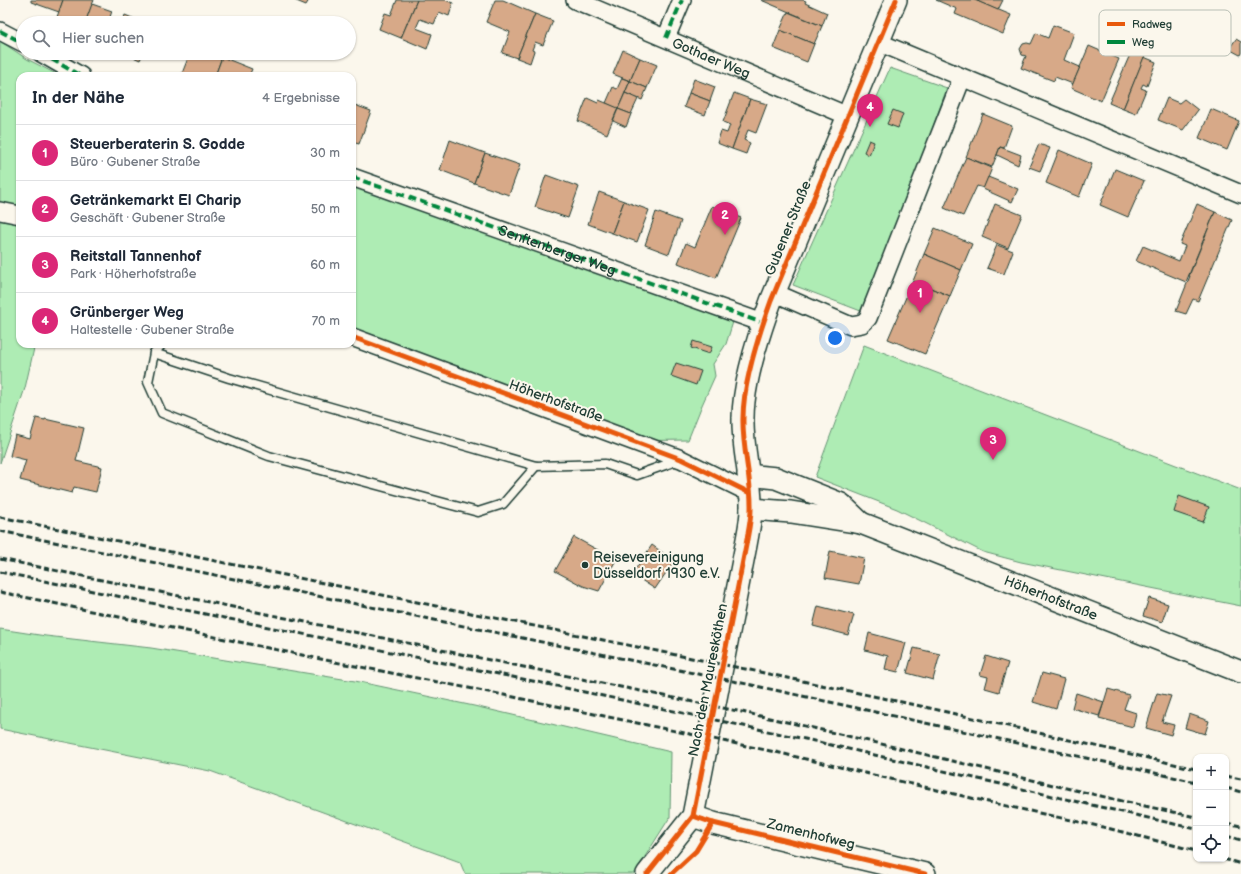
<!DOCTYPE html>
<html lang="de">
<head>
<meta charset="utf-8">
<style>
  body { margin:0; font-family:"Balsamiq Sans",sans-serif; background:#f6f6f7; color:#1f2937 }
  .controls { position:absolute; right:12px; bottom:12px; display:grid; overflow:hidden; border-radius:8px; box-shadow:0 1px 3px #0004 }
  .controls button { width:36px; height:36px; display:grid; place-items:center; padding:0; border:0; border-bottom:1px solid #e0e1e3; background:#fff; color:#1f2937; font:20px sans-serif }
  .you { position:absolute; left:835px; top:338px; width:14px; height:14px; margin:-10px; border:3px solid #fff; border-radius:50%; background:#1a73e8; box-shadow:0 0 0 6px #1a73e833 }
  .badge { display:grid; place-items:center; width:26px; height:26px; border-radius:50%; background:#db2777; color:#fff; font-size:13px; font-weight:700 }
  .pin { position:absolute; translate:-50% -33px; filter:drop-shadow(0 1px 2px #0008) }
  .pin::after { content:''; position:absolute; top:21px; width:14px; height:12px; background:inherit; clip-path:polygon(0 0,100% 0,50% 100%) }
  .list { margin:0; padding:0; list-style:none }
  h2 { display:flex; justify-content:space-between; align-items:center; height:52px; margin:0; padding:0 16px; font-size:17px }
  h2 small { font-size:13px; font-weight:400; color:#747a83 }
  .list li { display:grid; grid-template-columns:26px 1fr auto; gap:12px; align-items:center; box-sizing:border-box; height:56px; padding:0 16px; border-top:1px solid #e0e1e3 }
  .list b { display:block; font-size:15px; white-space:nowrap }
  .list p { margin:0; font-size:13px; white-space:nowrap; color:#747a83 }
  .list em { font-size:13px; font-style:normal; color:#747a83 }
  .icon { flex:none; width:22px; height:22px; fill:none; stroke:currentColor; stroke-width:2; stroke-linecap:round; stroke-linejoin:round }
  .map { position:relative; flex:none; width:1241px; height:874px; overflow:hidden }
  .search { position:absolute; background:#fff; box-shadow:0 1px 3px #0004; left:16px; top:16px; width:340px; height:44px; display:flex; align-items:center; gap:10px; box-sizing:border-box; padding:0 14px; border-radius:22px; color:#747a83; font-size:15px }
  .panel { position:absolute; background:#fff; box-shadow:0 1px 3px #0004; left:16px; top:72px; width:340px; height:276px; border-radius:12px }
  .map>svg:first-child { display:block }
</style>
</head>
<body>
<div class="map">
<svg width="1241" height="874" viewBox="0 0 1241 874">
  <rect width="100%" height="100%" fill="#fbf7ec"/>
  <filter id="ink" filterUnits="userSpaceOnUse"><feTurbulence type="fractalNoise" baseFrequency=".025" numOctaves="2"/><feDisplacementMap in="SourceGraphic" scale="8" xChannelSelector="R" yChannelSelector="G"/><feConvolveMatrix kernelMatrix="1 2 1 2 8 2 1 2 1" color-interpolation-filters="sRGB"/></filter>
  <g filter="url(#ink)">
    <g fill="#aeecb4" stroke="#669474">
      <polygon points="0,41 27,59 60,76 20,76 20,344 35,344 25,388 0,463"/>
      <polygon points="890,68 947,88 866,313 793,285"/>
      <polygon points="352,185 405,202 733,322 726,344 713,364 715,376 702,405 688,440 617,441 346,344 352,344"/>
      <polygon points="864,345 1241,490 1241,606 1021,562 983,552 897,509 815,477"/>
      <polygon points="0,629 46,636 151,648 355,681 474,706 671,752 670,817 634,874 465,874 460,862 210,771 0,729"/>
    </g>
    <g fill="#d7a988" stroke="#1f3d34">
      <polygon points="31,0 63,0 59,12 31,2"/>
      <polygon points="63,0 94,0 85,23 73,23 57,17"/>
      <polygon points="294,0 309,0 306,5"/>
      <polygon points="397,0 417,0 401,38 379,29 385,13 391,15"/>
      <polygon points="417,0 445,0 453,3 449,16 439,12 434,24 420,19 416,28 432,34 427,49 401,38"/>
      <polygon points="495,0 503,0 535,14 517,58 502,53 510,32 486,22"/>
      <polygon points="761,0 803,0 806,1 805,3 827,13 822,26"/>
      <polygon points="936,0 975,0 1011,15 1003,34 955,14 957,9"/>
      <polygon points="975,0 1003,0 998,10"/>
      <polygon points="92,4 112,11 108,23 85,23"/>
      <polygon points="788,12 822,26 814,44 780,30"/>
      <polygon points="535,14 553,21 543,45 535,42 532,50 534,51 530,63 517,58"/>
      <polygon points="125,15 145,23 122,23"/>
      <polygon points="1053,25 1074,33 1064,60 1080,67 1073,84 1055,77 1054,81 1021,68 1026,56 1022,55 1020,49 1023,44 1027,43 1031,44 1036,33 1048,38"/>
      <polygon points="780,30 814,44 807,62 773,48"/>
      <polygon points="1236,39 1241,42 1241,53 1240,55 1229,49"/>
      <polygon points="1135,43 1148,48 1123,109 1109,103"/>
      <polygon points="1089,46 1119,59 1101,101 1071,88"/>
      <polygon points="623,50 640,58 630,81 613,74"/>
      <polygon points="124,53 143,53 140,60"/>
      <polygon points="190,53 212,53 222,57 215,76 181,76"/>
      <polygon points="222,57 252,69 249,76 215,76"/>
      <polygon points="1144,57 1156,62 1147,86 1143,84 1141,88 1146,90 1136,114 1123,109"/>
      <polygon points="640,58 657,65 647,88 630,81"/>
      <polygon points="622,78 630,81 618,109 606,103 613,87 617,89"/>
      <polygon points="694,79 715,87 710,101 689,93"/>
      <polygon points="630,81 647,88 642,100 625,93"/>
      <polygon points="625,93 638,99 631,114 618,109"/>
      <polygon points="689,93 710,101 705,115 684,107"/>
      <polygon points="734,93 750,99 732,149 717,143 721,131 727,133 730,125 723,122"/>
      <polygon points="587,98 598,103 599,100 618,108 607,134 578,121"/>
      <polygon points="1167,98 1179,103 1184,99 1198,110 1183,130 1158,120"/>
      <polygon points="750,99 767,104 756,133 748,130 744,140 750,143 746,154 732,149"/>
      <polygon points="352,104 371,111 359,144 352,142"/>
      <polygon points="618,109 631,114 626,127 613,121"/>
      <polygon points="1211,109 1239,121 1227,150 1199,138"/>
      <polygon points="893,110 903,114 898,128 887,124"/>
      <polygon points="983,114 1012,126 1004,148 1000,147 992,167 966,157"/>
      <polygon points="450,140 485,153 474,183 440,170"/>
      <polygon points="869,140 874,142 869,155 864,152"/>
      <polygon points="1039,144 1050,148 1040,171 1029,167"/>
      <polygon points="1000,147 1021,155 1018,165 997,155"/>
      <polygon points="1059,150 1092,164 1079,197 1046,183"/>
      <polygon points="485,153 520,165 509,195 474,183"/>
      <polygon points="966,157 992,168 984,188 977,186 963,216 944,208"/>
      <polygon points="1115,169 1144,181 1128,217 1100,205"/>
      <polygon points="546,175 579,187 568,218 535,207"/>
      <polygon points="988,177 1018,189 1012,202 983,189"/>
      <polygon points="599,192 624,201 612,233 588,224"/>
      <polygon points="624,201 649,210 637,242 612,233"/>
      <polygon points="995,204 1022,215 1008,248 982,237"/>
      <polygon points="1197,204 1215,212 1186,282 1136,261 1143,246 1179,261 1185,246 1180,244"/>
      <polygon points="712,206 741,218 716,278 678,263 686,243 695,247"/>
      <polygon points="656,212 681,221 669,254 645,245"/>
      <polygon points="1215,212 1232,220 1198,301 1193,299 1186,314 1176,311 1190,276 1189,276"/>
      <polygon points="935,228 972,244 961,270 924,254"/>
      <polygon points="997,245 1013,251 1004,274 987,268"/>
      <polygon points="924,254 961,270 950,296 913,281"/>
      <polygon points="913,281 950,296 925,354 888,339"/>
      <polygon points="693,341 712,347 709,354 691,348"/>
      <polygon points="676,363 701,371 696,385 671,376"/>
      <polygon points="36,418 45,420 45,419 84,428 76,461 102,467 96,492 74,487 72,493 20,480 26,460 10,456 15,435 30,439"/>
      <polygon points="1179,496 1209,507 1203,522 1174,512"/>
      <polygon points="574,537 616,560 599,591 583,586 555,571"/>
      <polygon points="652,545 674,561 655,589 632,574"/>
      <polygon points="830,551 864,558 859,584 825,578"/>
      <polygon points="1149,598 1168,604 1162,622 1143,616"/>
      <polygon points="818,606 854,615 848,635 813,626"/>
      <polygon points="869,633 906,643 898,672 885,669 888,656 865,650"/>
      <polygon points="914,648 940,654 933,680 907,673"/>
      <polygon points="986,656 1008,663 999,692 985,688 988,677 980,675"/>
      <polygon points="1042,673 1064,679 1056,709 1033,702"/>
      <polygon points="1108,689 1129,695 1124,709 1136,713 1133,727 1099,718"/>
      <polygon points="1076,693 1104,702 1099,716 1072,708"/>
      <polygon points="1157,693 1171,696 1162,722 1174,725 1171,735 1146,728"/>
      <polygon points="1189,714 1209,721 1205,734 1185,728"/>
    </g>
    <g fill="none" stroke-linecap="round" stroke-linejoin="round">
      <defs>
        <g id="service">
          <polyline points="162,344 154,353 229,378 536,466 605,464 637,475 679,460"/>
          <polyline points="154,353 148,382 162,413 269,456 478,512 503,504 536,466"/>
        </g>
        <g id="minor">
          <path id="s1" d="M575,0L848,116"/>
          <polyline points="0,31 23,43"/>
          <polyline points="666,38 682,0"/>
          <polyline points="878,42 1241,194"/>
          <polyline points="41,53 81,76"/>
          <polyline points="352,177 763,323"/>
          <polyline points="0,211 20,215"/>
          <polyline points="775,293 851,326 862,324 868,318 962,78"/>
          <polyline points="352,337 681,459 750,493"/>
        </g>
        <g id="tertiary">
          <polyline points="748,475 776,478 841,504 861,523"/>
          <path id="s2" d="M751,509L791,512L861,523L1241,672"/>
          <polyline points="693,816 713,823 925,874"/>
          <path d="M647,874L693,816L746,545C748,533 751,521 751,509C752,479 742,449 743,418C743,383 759,334 771,301L896,0"/>
        </g>
      </defs>
      <use href="#service" stroke="#1f3d34" stroke-width="11"/>
      <use href="#minor" stroke="#1f3d34" stroke-width="20"/>
      <use href="#tertiary" stroke="#1f3d34" stroke-width="24"/>
      <use href="#service" stroke="#fbf7ec" stroke-width="8"/>
      <use href="#minor" stroke="#fbf7ec" stroke-width="17"/>
      <use href="#tertiary" stroke="#fbf7ec" stroke-width="21"/>
      <g stroke="#1f3d34" stroke-width="3" stroke-dasharray="6 3" stroke-linecap="butt">
        <polyline points="0,517 750,670 925,707 1196,769"/>
        <polyline points="0,531 747,684 1196,782"/>
        <path d="M0,559L742,712C893,745 1044,785 1196,817"/>
        <polyline points="0,572 542,683 805,739 1196,829"/>
        <polyline points="0,592 335,662 504,695 780,753 984,801 1107,828 1196,851"/>
        <polyline points="1226,776 1241,779"/>
        <polyline points="1226,788 1241,792"/>
        <polyline points="1226,823 1241,826"/>
        <polyline points="1226,836 1241,840"/>
        <polyline points="1224,859 1241,864"/>
      </g>
      <g stroke="#00873e" stroke-width="4" stroke-dasharray="8 4" stroke-linecap="butt">
        <polyline points="0,31 23,43"/>
        <polyline points="666,38 682,0"/>
        <polyline points="41,53 81,76"/>
        <path id="s3" d="M352,177L763,323"/>
      </g>
      <defs>
        <g id="cycleway">
          <polyline points="352,337 681,459 750,493"/>
          <polyline points="693,816 713,823 925,874"/>
          <path d="M647,874L693,816L746,545C748,533 751,521 751,509C752,479 742,449 743,418C743,383 759,334 771,301L896,0"/>
          <polyline points="671,874 696,851 713,823"/>
        </g>
      </defs>
      <use href="#cycleway" stroke="#fbf7ec" stroke-width="8"/>
      <use href="#cycleway" stroke="#e8590c" stroke-width="5"/>
    </g>
  </g>
  <circle fill="#1f3d34" stroke="#fbf7ec" stroke-width="1.5" cx="585" cy="565" r="4"/>
  <g text-anchor="middle" dominant-baseline="central" stroke-width="4" stroke-linejoin="round" paint-order="stroke">
    <g font-size="14" fill="#1f3d34" stroke="#fbf7ec">
      <text stroke="none"><textPath href="#s1" startOffset="148">Gothaer Weg</textPath></text>
      <text transform="translate(788 228) rotate(-68)">Gubener Straße</text>
      <text stroke="none"><textPath href="#s3" startOffset="218">Senftenberger Weg</textPath></text>
      <text transform="translate(556 401) rotate(20)">Höherhofstraße</text>
      <text stroke="none"><textPath href="#s2" startOffset="315">Höherhofstraße</textPath></text>
      <text transform="translate(708 680) rotate(-79)">Nach den Mauresköthen</text>
      <text transform="translate(811 834) rotate(14)">Zamenhofweg</text>
    </g>
    <g font-size="14" fill="#1f3d34" stroke="#fbf7ec" text-anchor="start">
      <text x="593" y="557">Reisevereinigung<tspan x="593" dy="16">Düsseldorf 1930 e.V.</tspan></text>
    </g>
  </g>
  <rect x="1099" y="10" width="132" height="46" rx="6" fill="#fbf7ec" stroke="#b9bfb5" stroke-width="1"/>
  <rect x="1107" y="22" width="18" height="4" fill="#e8590c"/>
  <rect x="1107" y="40" width="18" height="4" fill="#00873e"/>
  <g font-size="11" fill="#1f3d34">
    <text x="1132" y="28">Radweg</text>
    <text x="1132" y="46">Weg</text>
  </g>
</svg>
<div class="controls">
<button>+</button>
<button>−</button>
<button><svg class="icon" aria-label="locate" viewBox="0 0 24 24"><circle cx="12" cy="12" r="6"/><path d="M12 2v4M12 18v4M2 12h4M18 12h4"/></svg></button>
</div>
<div class="you"></div>
<div class="pin badge" style="left:920px;top:313px">1</div>
<div class="pin badge" style="left:725px;top:235px">2</div>
<div class="pin badge" style="left:993px;top:460px">3</div>
<div class="pin badge" style="left:870px;top:127px">4</div>
<div class="search"><svg class="icon" aria-label="search" viewBox="0 0 24 24"><circle cx="10" cy="10" r="6"/><path d="M15 15l6 6"/></svg>Hier suchen</div>
<section class="panel">
<h2>In der Nähe<small>4 Ergebnisse</small></h2>
<ul class="list">
<li><span class="badge">1</span><div><b>Steuerberaterin S. Godde</b><p>Büro · Gubener Straße</p></div><em>30 m</em></li>
<li><span class="badge">2</span><div><b>Getränkemarkt El Charip</b><p>Geschäft · Gubener Straße</p></div><em>50 m</em></li>
<li><span class="badge">3</span><div><b>Reitstall Tannenhof</b><p>Park · Höherhofstraße</p></div><em>60 m</em></li>
<li><span class="badge">4</span><div><b>Grünberger Weg</b><p>Haltestelle · Gubener Straße</p></div><em>70 m</em></li>
</ul>
</section>
</div>
</body>
</html>
